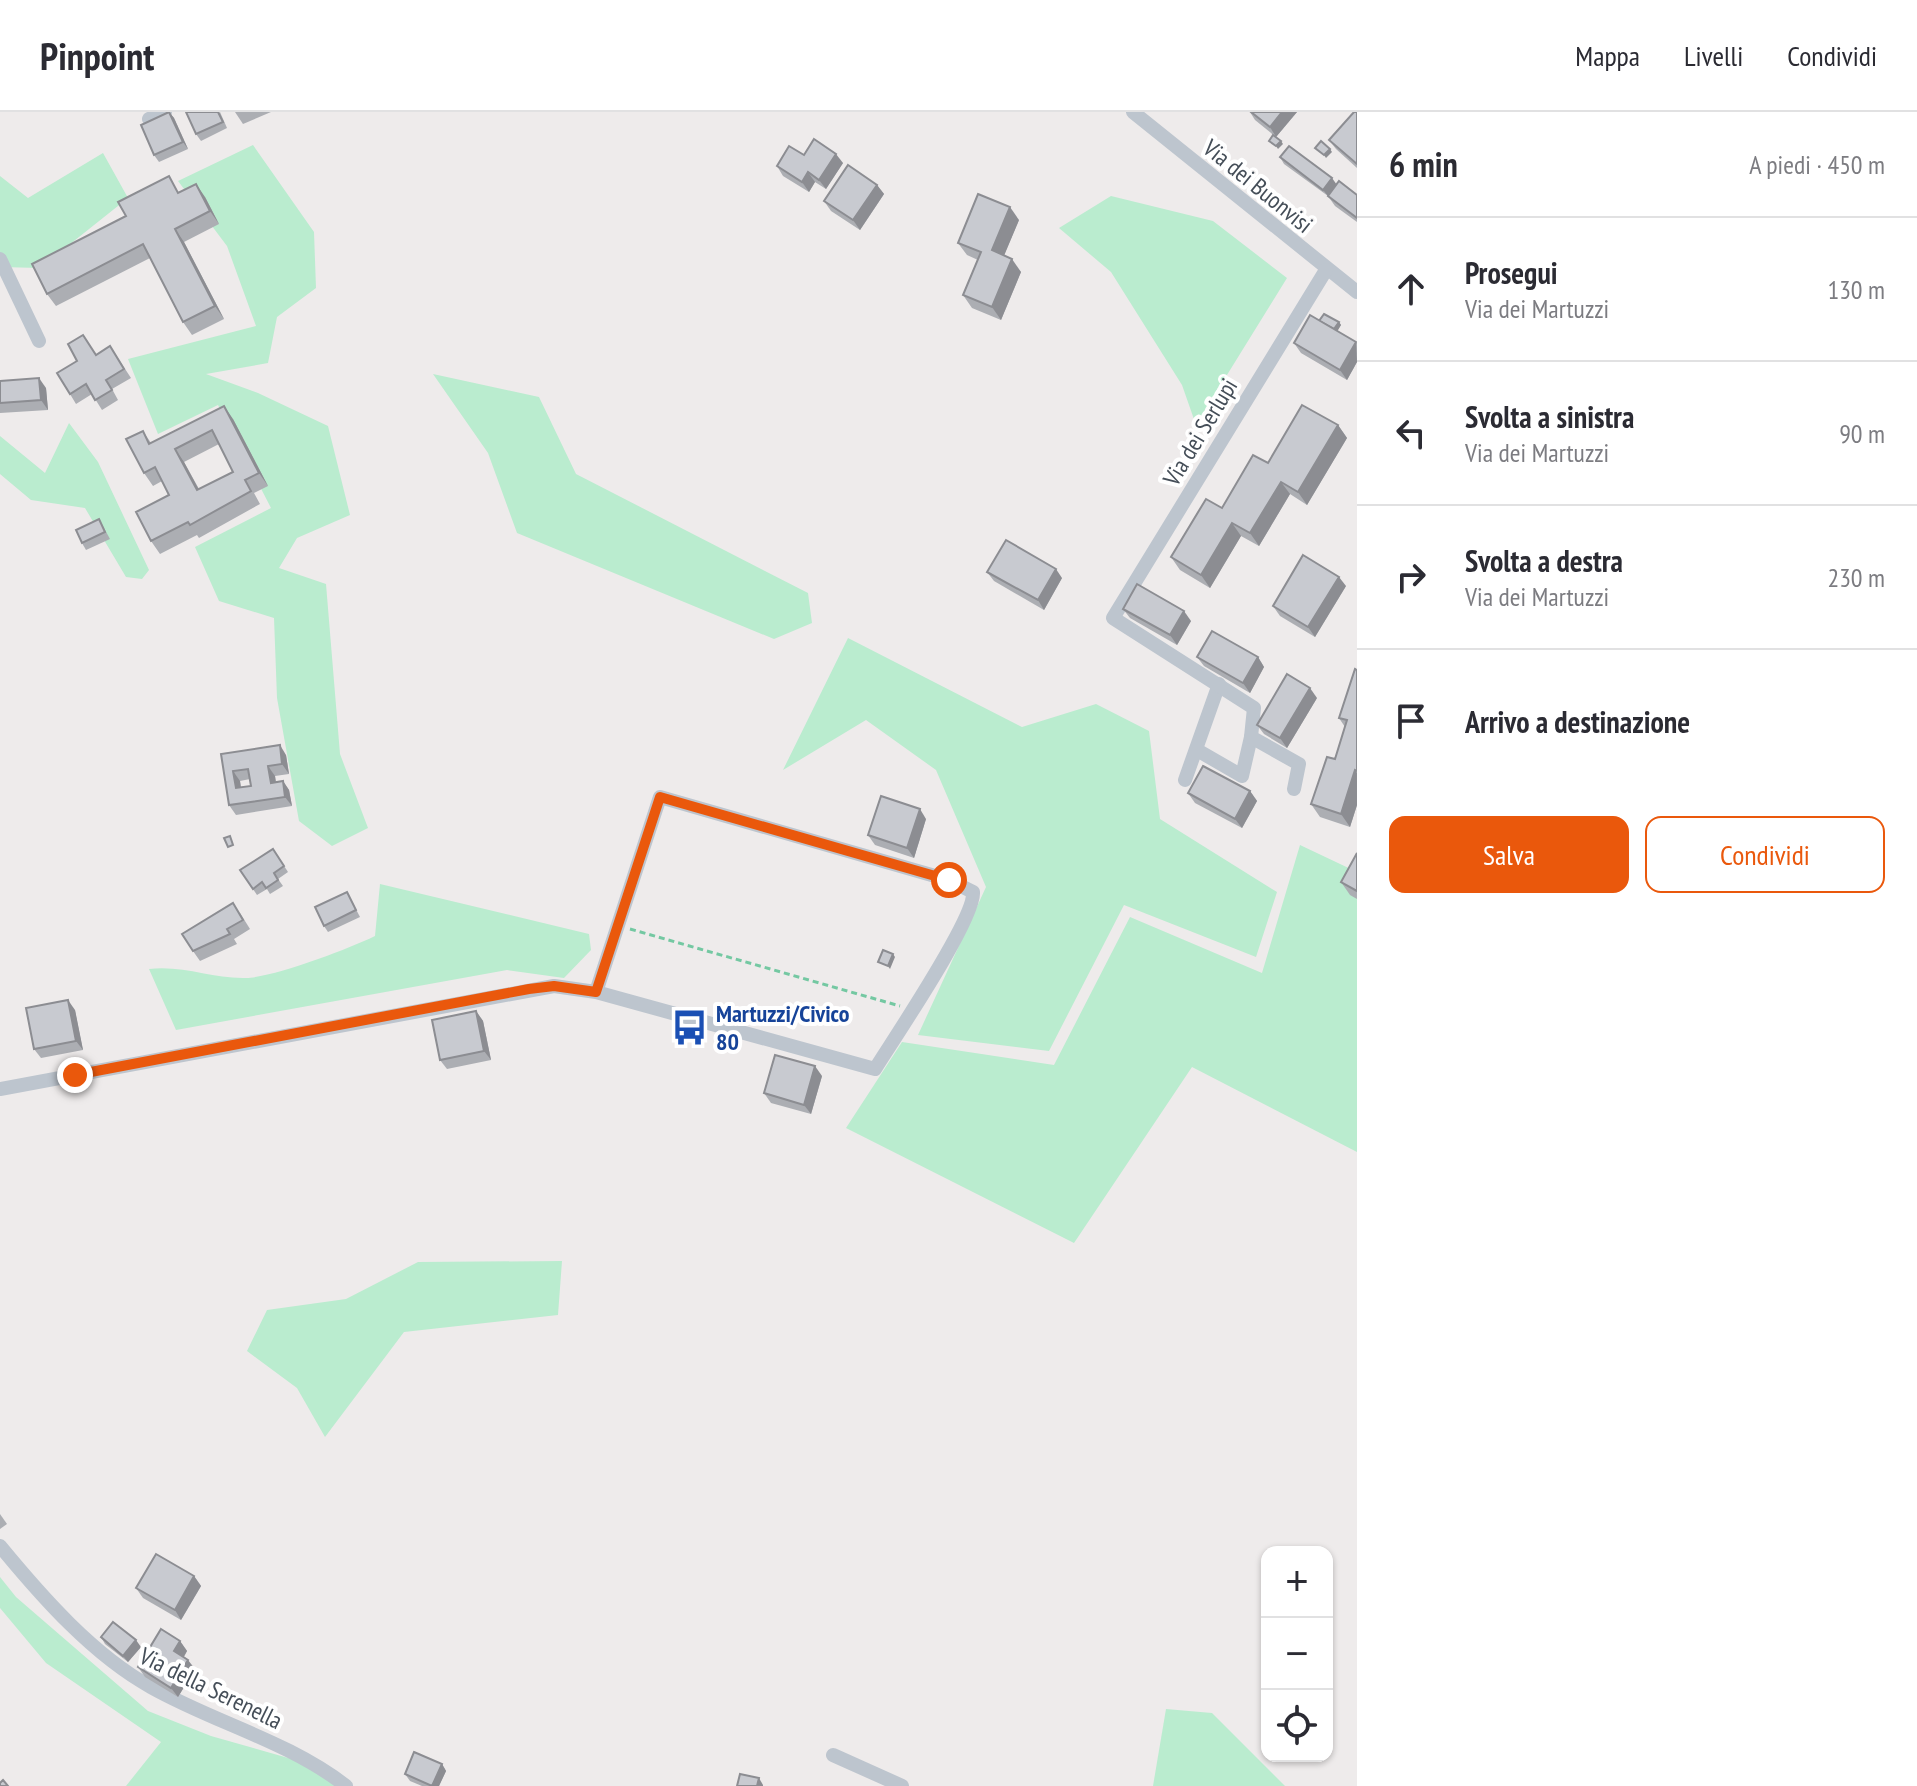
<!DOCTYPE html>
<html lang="it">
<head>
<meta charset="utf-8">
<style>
  body { margin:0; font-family:"PT Sans Narrow",sans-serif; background:#f7f7f7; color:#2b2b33 }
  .controls { position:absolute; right:24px; bottom:24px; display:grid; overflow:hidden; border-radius:16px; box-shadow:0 2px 6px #0004 }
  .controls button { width:72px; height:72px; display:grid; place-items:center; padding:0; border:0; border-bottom:2px solid #e1e1e2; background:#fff; color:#2b2b33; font:40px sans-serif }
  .stop { position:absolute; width:24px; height:24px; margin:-18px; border:6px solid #ea580c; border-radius:50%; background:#fff }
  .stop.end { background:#ea580c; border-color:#fff; box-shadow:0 2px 8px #0008 }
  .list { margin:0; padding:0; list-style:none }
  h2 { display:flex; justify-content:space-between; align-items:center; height:104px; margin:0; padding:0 32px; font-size:34px }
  h2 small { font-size:26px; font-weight:400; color:#7c7c81 }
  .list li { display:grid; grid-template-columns:52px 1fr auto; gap:24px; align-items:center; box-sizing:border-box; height:144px; padding:0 32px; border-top:2px solid #e1e1e2 }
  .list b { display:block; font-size:30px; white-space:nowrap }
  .list p { margin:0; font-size:26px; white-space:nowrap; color:#7c7c81 }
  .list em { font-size:26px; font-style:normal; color:#7c7c81 }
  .actions { display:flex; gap:16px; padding:24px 32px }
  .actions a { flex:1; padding:18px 0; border:2px solid #ea580c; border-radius:16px; text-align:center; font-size:28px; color:#ea580c }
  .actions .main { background:#ea580c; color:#fff }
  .icon { flex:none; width:44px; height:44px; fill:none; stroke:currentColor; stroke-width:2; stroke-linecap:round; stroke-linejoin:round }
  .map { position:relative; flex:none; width:1357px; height:1674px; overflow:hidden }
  header { display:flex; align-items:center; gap:48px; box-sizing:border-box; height:112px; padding:0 40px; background:#fff; border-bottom:2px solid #e1e1e2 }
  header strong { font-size:38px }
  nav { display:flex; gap:44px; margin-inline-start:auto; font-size:28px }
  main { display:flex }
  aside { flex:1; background:#fff }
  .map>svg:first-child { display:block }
</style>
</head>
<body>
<header>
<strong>Pinpoint</strong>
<nav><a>Mappa</a><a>Livelli</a><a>Condividi</a></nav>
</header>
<main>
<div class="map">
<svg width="1357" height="1674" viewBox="0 0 1357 1674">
  <rect width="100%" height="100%" fill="#eeebeb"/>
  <g fill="#baeccf">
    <polygon points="253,33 314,120 316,176 277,205 268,251 206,262 258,281 328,314 350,403 297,426 279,456 326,472 340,642 368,716 332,734 299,709 277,586 274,506 219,489 195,435 271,396 218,293 158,322 128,247 256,214 227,134 178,69"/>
    <polygon points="103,41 128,86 40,156 0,155 0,64 28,86"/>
    <polygon points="1111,84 1213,109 1287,166 1196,313 1182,273 1111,160 1059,116"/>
    <polygon points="433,262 539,285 576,362 808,481 812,511 774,527 517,421 488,341"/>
    <polygon points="69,311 98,350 149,458 142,467 126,465 85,396 31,388 0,362 0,324 45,361"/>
    <polygon points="848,526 1022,615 1096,592 1149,619 1160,707 1277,780 1256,845 1124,793 1049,939 918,923 986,775 936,658 866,608 783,658"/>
    <polygon points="1300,733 1357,760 1357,1040 1192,955 1074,1131 846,1016 902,930 1054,953 1130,805 1262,861"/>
    <path d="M380,772L589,822L591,838L564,866L507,858L176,918L149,857C184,853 213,867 246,866C275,865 348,837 375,824Z"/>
    <polygon points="562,1149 558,1203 404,1220 325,1325 297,1276 247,1239 267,1198 346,1187 418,1150"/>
    <polygon points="0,1465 16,1485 148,1599 211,1624 334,1659 342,1674 126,1674 161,1630 46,1551 0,1496"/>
    <polygon points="1166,1597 1212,1601 1285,1674 1153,1674"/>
  </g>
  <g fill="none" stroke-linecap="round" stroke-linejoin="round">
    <polyline stroke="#74c8a2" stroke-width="3" stroke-dasharray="6 4" stroke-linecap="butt" points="630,817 900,894"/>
    <g stroke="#bdc5ce" stroke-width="14">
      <polyline points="1133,0 1357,180"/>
      <polyline points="149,7 165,0"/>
      <polyline points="0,147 39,229"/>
      <polyline points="1197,638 1242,664 1251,625"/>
      <polyline points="1185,668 1219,572"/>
      <polyline points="1294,677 1299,652 1251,625 1254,596 1113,506 1326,158"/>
      <path d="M0,977L554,874L596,880L875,957C893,928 976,806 973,780L949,768L660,685L596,880"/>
      <path d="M0,1434C42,1485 93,1543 151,1575C215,1611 288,1629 346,1674"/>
      <polyline points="833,1643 902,1674"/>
    </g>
  </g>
  <g fill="#acaeb3" fill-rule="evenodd">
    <polygon points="169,0 174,6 188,37 159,50 154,43"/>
    <polygon points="220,0 227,16 201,29 196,22"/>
    <polygon points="235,0 271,0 243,12"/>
    <polygon points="1250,0 1297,0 1276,25 1255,8"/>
    <polygon points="1357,0 1357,56 1336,37 1329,28"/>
    <polygon points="804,43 843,51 826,77 815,70 809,80 783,64 777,54"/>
    <polygon points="1280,45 1357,83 1357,110 1335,94 1328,84 1284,52"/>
    <polygon points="877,73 884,82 860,118 831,99 824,89"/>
    <polygon points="180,80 205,85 219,112 184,130 224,207 192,223 183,210 150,146 56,194 47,182"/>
    <polygon points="1019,108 1004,143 1021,160 1001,208 972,196 963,183 978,148 967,143 958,131"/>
    <polygon points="1319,209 1339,210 1341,213 1337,219 1357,231 1357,250 1347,268 1301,241 1294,231"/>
    <polygon points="83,223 96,243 110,234 131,266 112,277 118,288 102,298 92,282 76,292 70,282"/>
    <polygon points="0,269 46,276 48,298 0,301"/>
    <path d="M233,307L268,374L254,381L260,392L199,426L197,423L160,442L151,429L169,383L162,369L153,374L144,361L143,319L151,331ZM219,332L233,360L199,377L184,350Z"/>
    <polygon points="1338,313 1347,326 1307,393 1290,382 1259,434 1241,424 1210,476 1180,458 1171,445 1268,351"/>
    <polygon points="99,407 110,427 86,438 82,431"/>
    <polygon points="987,460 1062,466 1044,498 994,469"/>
    <polygon points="1346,474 1315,525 1280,504 1273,494"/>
    <polygon points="1123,497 1191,509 1177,533 1130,506"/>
    <polygon points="1197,545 1258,545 1264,555 1250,581 1204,554"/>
    <polygon points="1357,558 1357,693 1350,715 1320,705 1311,692 1335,647 1345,615 1339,606"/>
    <polygon points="1317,586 1287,636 1264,622 1257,613"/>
    <path d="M221,642L286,643L289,662L275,664L276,670L283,669L289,678L292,694L236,703L229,693ZM250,667L251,674L241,675L240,669Z"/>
    <polygon points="1250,679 1257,689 1242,716 1195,691 1188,681"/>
    <polygon points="926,707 914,746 875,733 868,723"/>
    <polygon points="273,737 288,760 278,767 283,774 270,782 267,777 257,783 240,758"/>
    <polygon points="1357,741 1357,787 1350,783 1341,770"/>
    <polygon points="347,780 360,805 328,820 324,814"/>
    <polygon points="240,801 250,817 234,827 237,832 200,849 193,839"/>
    <polygon points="75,898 83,938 41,946 34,937"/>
    <polygon points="476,899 483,909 491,948 447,957 440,948"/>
    <polygon points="822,964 811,1002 771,991 764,981"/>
    <polygon points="0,1402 7,1412 0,1417"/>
    <polygon points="194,1464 201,1474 181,1508 143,1486 136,1476"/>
    <polygon points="101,1525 141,1535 128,1550 105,1532"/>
    <polygon points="180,1529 187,1539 184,1545 195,1557 178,1585 145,1565 138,1555"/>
    <polygon points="442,1652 446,1659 439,1674 422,1674 410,1669 405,1662"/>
  </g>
  <g fill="#8c8d92">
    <polygon points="169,0 174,6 188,37 183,30"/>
    <polygon points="1282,0 1297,0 1276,25 1270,15"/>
    <polygon points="1281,29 1283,32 1278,37 1276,34"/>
    <polygon points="1330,37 1332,40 1326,46 1324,43"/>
    <polygon points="836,42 843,51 826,77 819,68"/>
    <polygon points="808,60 815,70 809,80 802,70"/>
    <polygon points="1332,66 1337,73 1328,84 1323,78"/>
    <polygon points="196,72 205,85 219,112 210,99"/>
    <polygon points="877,73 884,82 860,118 853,108"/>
    <polygon points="1010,95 1019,108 1001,151 992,138"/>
    <polygon points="175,117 184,130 224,207 215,194"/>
    <polygon points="1012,147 1021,160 1001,208 992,195"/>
    <polygon points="1339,210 1341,213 1335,223 1333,220"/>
    <polygon points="1356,230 1357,250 1347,268 1340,258"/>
    <polygon points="39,266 46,276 48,298 41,288"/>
    <polygon points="224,294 233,307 268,374 259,361"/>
    <polygon points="1338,313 1347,326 1307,393 1298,380"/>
    <polygon points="175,337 184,350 206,391 197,378"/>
    <polygon points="1281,370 1290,382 1259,434 1250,421"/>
    <polygon points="1232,411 1241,424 1210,476 1201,463"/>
    <polygon points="1056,457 1062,466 1044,498 1038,488"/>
    <polygon points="1339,465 1346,474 1315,525 1308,515"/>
    <polygon points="1184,499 1191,509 1177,533 1170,523"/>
    <polygon points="1258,545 1264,555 1250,581 1243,571"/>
    <polygon points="1310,576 1317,586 1287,636 1280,626"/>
    <polygon points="280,633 286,643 289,662 282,652"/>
    <polygon points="268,654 275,664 277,680 271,671"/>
    <polygon points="1355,658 1357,661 1357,693 1350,715 1341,702"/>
    <polygon points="233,659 240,669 242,686 236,676"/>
    <polygon points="283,669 289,678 292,694 285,685"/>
    <polygon points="1250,679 1257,689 1242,716 1235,707"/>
    <polygon points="920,697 926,707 914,746 907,736"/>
    <polygon points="893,842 895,845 890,857 888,854"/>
    <polygon points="68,888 75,898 83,938 76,929"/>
    <polygon points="476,899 483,909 491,948 484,939"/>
    <polygon points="815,954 822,964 811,1002 804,993"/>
    <polygon points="194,1464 201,1474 181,1508 175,1498"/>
    <polygon points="136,1528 141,1535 128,1550 123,1544"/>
    <polygon points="180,1529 187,1539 181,1549 174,1539"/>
    <polygon points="188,1548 195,1557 178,1585 171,1576"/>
    <polygon points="442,1652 446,1659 439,1674 432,1674"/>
    <polygon points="759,1666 763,1673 763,1674 757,1674"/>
  </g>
  <g fill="#c8cad0" stroke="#8c8d92" stroke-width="2" fill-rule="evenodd">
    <polygon points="169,0 183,30 154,43 141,13"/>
    <polygon points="186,0 218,0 223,10 196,22"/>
    <polygon points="1251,0 1282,0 1270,15"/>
    <polygon points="1354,0 1357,0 1357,52 1329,28"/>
    <polygon points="1273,23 1281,29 1276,34 1269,29"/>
    <polygon points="814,27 836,42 819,68 808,60 802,70 777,54 789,34 804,43"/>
    <polygon points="1321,29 1330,37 1324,43 1315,36"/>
    <polygon points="1289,34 1332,66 1323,78 1280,45"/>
    <polygon points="848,53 877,73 853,108 824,89"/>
    <polygon points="169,64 178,81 196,72 210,99 175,117 215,194 183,210 143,132 47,182 32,152 126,104 118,90"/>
    <polygon points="1339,69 1357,83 1357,106 1328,84"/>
    <polygon points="978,82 1010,95 992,138 1012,147 992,195 963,183 981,140 958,131"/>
    <polygon points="1324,202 1339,210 1334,217 1319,209"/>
    <polygon points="1310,203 1356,230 1340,258 1294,231"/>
    <polygon points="83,223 96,243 110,234 124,257 106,268 112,278 95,288 86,272 70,282 57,261 77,249 68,232"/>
    <polygon points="39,266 41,288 0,291 0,269"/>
    <polygon points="1302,293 1338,313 1298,380 1281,370 1250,421 1232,411 1201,463 1171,445 1206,387 1222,396 1253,343 1268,351"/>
    <path d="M224,294L259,361L245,368L251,379L190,413L188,410L151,429L136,400L169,383L155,355L144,361L126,327L143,319L149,332ZM212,318L233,360L197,378L175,337Z"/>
    <polygon points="99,407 105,420 82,431 76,418"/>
    <polygon points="1006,428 1056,457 1038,488 987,460"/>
    <polygon points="1303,443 1339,465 1308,515 1273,494"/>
    <polygon points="1137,472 1184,499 1170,523 1123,497"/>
    <polygon points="1212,519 1258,545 1243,571 1197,545"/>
    <polygon points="1355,557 1357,558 1357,659 1355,658 1341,702 1311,692 1327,645 1335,647 1347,608 1339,606"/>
    <polygon points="1287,562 1310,576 1280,626 1257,613"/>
    <path d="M280,633L282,652L268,654L271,671L283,669L285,685L229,693L221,642ZM248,657L251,674L236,676L233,659Z"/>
    <polygon points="1203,654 1250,679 1235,707 1188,681"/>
    <polygon points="881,684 920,697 907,736 868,723"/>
    <polygon points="230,724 233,733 228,735 224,726"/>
    <polygon points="273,737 284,754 274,761 278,768 266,776 262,770 253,777 240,758"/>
    <polygon points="1357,741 1357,779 1341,770"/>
    <polygon points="347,780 356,798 324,814 315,795"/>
    <polygon points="233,791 243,808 227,817 230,822 193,839 182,822"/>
    <polygon points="883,838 893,842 888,854 878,850"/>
    <polygon points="68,888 76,929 34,937 26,896"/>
    <polygon points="476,899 484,939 440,948 432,908"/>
    <polygon points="775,943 815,954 804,993 764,981"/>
    <polygon points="156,1442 194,1464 175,1498 136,1476"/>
    <polygon points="113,1510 136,1528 123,1544 101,1525"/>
    <polygon points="161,1517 180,1529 174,1539 188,1548 171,1576 138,1555"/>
    <polygon points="414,1640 442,1652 432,1674 405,1662"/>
    <polygon points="740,1662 759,1666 757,1674 737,1674"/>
    <polygon points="3,1668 8,1674 0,1674 0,1671"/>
  </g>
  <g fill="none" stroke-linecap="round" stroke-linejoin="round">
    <polyline stroke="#ea580c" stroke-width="10" points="75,963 529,877 554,874 596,880 660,685 949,768"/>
  </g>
  <defs>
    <symbol id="bus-bare" viewBox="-9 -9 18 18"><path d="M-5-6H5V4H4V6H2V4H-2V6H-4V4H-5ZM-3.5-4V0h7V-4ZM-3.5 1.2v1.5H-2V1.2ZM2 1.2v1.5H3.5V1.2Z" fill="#1a4fb4" stroke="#fff" stroke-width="2.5" paint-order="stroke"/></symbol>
  </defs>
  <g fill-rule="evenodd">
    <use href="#bus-bare" x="664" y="890" width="51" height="51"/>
  </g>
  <g text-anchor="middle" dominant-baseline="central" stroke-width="8" stroke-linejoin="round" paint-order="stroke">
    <g font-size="24" fill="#454e58" stroke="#fff">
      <text transform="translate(1258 74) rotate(39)">Via dei Buonvisi</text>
      <text transform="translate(1200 320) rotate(-59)">Via dei Serlupi</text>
      <text transform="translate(211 1576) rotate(26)">Via della Serenella</text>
    </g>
    <g font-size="24" font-weight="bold" fill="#164399" stroke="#fff" text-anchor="start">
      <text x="716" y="901">Martuzzi/Civico<tspan x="716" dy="28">80</tspan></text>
    </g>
  </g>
</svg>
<div class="controls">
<button>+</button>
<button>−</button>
<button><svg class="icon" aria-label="locate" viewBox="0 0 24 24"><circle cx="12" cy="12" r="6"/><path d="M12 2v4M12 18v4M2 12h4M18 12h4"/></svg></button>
</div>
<div class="stop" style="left:949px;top:768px"></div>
<div class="stop end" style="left:75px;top:963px"></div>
</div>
<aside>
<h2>6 min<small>A piedi · 450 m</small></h2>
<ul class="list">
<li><svg class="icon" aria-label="ahead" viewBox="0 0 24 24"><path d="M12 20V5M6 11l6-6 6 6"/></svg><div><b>Prosegui</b><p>Via dei Martuzzi</p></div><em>130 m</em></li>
<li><svg class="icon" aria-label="left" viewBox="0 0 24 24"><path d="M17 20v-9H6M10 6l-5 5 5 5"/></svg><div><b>Svolta a sinistra</b><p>Via dei Martuzzi</p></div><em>90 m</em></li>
<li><svg class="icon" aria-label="right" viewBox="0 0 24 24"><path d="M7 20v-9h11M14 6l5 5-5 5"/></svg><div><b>Svolta a destra</b><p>Via dei Martuzzi</p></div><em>230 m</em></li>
<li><svg class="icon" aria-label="arrive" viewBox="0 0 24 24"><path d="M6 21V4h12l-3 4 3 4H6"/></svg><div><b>Arrivo a destinazione</b></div></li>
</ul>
<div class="actions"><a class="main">Salva</a><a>Condividi</a></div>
</aside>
</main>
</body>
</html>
